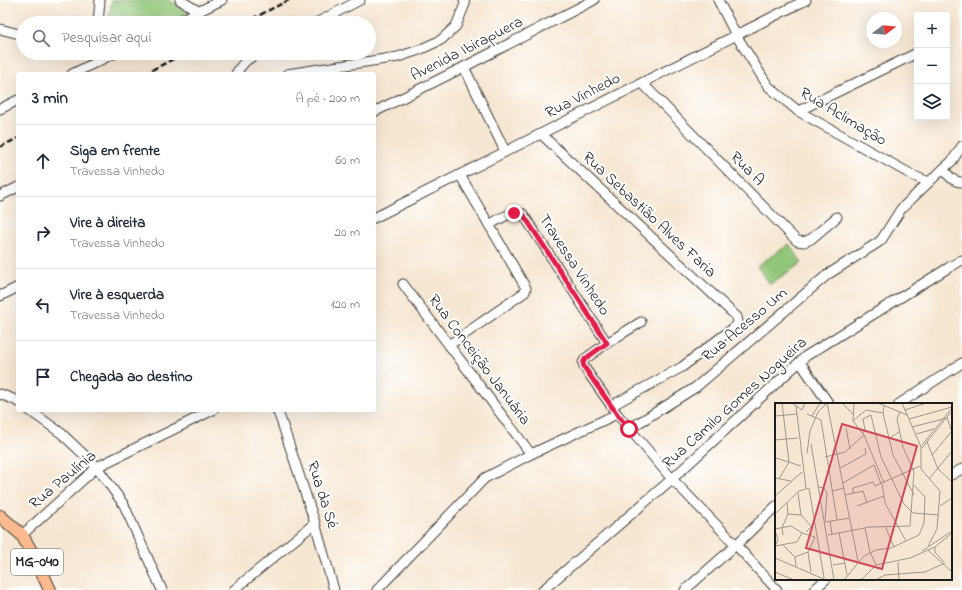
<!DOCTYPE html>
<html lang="pt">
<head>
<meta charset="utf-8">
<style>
  body { margin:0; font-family:"Indie Flower",sans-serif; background:#f2f2f3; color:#1f2937 }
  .controls { position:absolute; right:12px; top:12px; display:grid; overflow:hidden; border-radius:4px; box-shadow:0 4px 16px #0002 }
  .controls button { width:36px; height:36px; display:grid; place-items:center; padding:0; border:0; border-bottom:1px solid #e0e1e3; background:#fff; color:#1f2937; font:20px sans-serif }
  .compass { position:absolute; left:866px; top:12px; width:36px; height:36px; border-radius:50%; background:#fff; box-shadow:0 4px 16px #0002; rotate:74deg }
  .stop { position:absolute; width:12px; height:12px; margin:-9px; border:3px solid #e11d48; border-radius:50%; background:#fff }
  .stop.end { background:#e11d48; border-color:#fff; box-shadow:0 1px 4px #0008 }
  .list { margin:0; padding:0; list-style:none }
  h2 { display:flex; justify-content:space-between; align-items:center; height:52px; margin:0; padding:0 16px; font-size:17px }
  h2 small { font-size:13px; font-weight:400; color:#747a83 }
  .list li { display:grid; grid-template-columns:26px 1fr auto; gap:12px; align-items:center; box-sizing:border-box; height:72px; padding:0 16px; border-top:1px solid #e0e1e3 }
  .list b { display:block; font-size:15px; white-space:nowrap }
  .list p { margin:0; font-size:13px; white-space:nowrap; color:#747a83 }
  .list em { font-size:13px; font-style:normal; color:#747a83 }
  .icon { flex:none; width:22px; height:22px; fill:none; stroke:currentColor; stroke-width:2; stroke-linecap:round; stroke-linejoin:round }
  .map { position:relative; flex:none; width:962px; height:590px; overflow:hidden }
  .search { position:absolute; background:#fff; box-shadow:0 4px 16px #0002; left:16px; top:16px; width:360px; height:44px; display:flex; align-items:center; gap:10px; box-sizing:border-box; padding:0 14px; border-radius:22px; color:#747a83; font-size:15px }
  .panel { position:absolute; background:#fff; box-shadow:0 4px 16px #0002; left:16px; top:72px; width:360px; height:340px; border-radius:4px }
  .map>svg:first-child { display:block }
</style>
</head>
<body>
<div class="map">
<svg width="962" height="590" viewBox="0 0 962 590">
  <rect width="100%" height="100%" fill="#fff"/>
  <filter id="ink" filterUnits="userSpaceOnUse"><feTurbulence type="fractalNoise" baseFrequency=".025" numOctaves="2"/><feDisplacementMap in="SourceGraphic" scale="8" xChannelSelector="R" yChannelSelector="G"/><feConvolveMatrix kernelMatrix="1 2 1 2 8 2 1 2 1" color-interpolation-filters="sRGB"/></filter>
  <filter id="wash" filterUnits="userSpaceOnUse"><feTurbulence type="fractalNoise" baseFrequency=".012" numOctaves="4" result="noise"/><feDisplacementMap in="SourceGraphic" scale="16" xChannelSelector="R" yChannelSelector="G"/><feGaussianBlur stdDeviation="0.9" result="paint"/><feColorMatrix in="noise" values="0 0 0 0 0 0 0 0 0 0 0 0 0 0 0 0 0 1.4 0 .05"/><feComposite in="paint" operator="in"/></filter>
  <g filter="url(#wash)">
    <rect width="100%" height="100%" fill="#f6e7d2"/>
    <g fill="#91c577" stroke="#56704a">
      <polygon points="112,0 168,0 191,12 167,23 108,23"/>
      <polygon points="789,244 802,263 770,284 757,266"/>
    </g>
  </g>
  <g filter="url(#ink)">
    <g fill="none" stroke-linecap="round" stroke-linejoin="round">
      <defs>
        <g id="minor">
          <polyline points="180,0 198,11"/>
          <polyline points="718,0 736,35 768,86 798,111 914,176 929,182 952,161 962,146"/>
          <polyline points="98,23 100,0"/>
          <polyline points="175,23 222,0"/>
          <polyline points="316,23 360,0"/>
          <polyline points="0,29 23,35"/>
          <polyline points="464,67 505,151"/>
          <polyline points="72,74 115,53"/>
          <path d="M236,74C242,63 247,59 259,53"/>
          <polyline points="287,74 398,57 419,50 441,40 456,26 465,4 464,0"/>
          <polyline points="642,83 797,241 804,242 811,239 837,217"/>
          <polyline points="0,109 18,100"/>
          <polyline points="798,111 917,53"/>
          <polyline points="374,112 464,67 594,0"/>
          <polyline points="541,134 737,317 738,322 736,326 682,367 611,406"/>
          <path d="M943,169C949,176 953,182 962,182"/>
          <polyline points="0,196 18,187"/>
          <polyline points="374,218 806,0"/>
          <path d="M489,225C498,220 512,210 523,214L607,343L585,359L583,363L584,367L617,414L672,479L736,545L777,590"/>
          <polyline points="403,284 531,454"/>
          <polyline points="0,296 18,287"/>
          <polyline points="607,343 641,322"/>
          <polyline points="449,345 525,292 526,288 460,175"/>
          <polyline points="800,362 829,404"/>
          <polyline points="0,394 13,399 18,402"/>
          <polyline points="899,404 962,363"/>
          <polyline points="29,410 61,433 97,467 124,505 162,590"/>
          <polyline points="277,410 281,420 315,523 334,590"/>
          <polyline points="629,429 696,387 827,275 879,242 882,239 901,209 929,182"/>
          <polyline points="951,475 962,469"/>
          <polyline points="22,535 97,467 213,410"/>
          <polyline points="234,590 315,523"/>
          <polyline points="377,590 485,478 531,454 617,414"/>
          <polyline points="543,590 672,479 806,356 948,268 962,260"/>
          <polyline points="685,590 736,545 776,506"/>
          <polyline points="814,590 826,579"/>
        </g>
        <polyline id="major" points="0,516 22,535 37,562 50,590"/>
      </defs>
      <use href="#minor" stroke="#3d3a37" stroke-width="11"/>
      <use href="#major" stroke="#3d3a37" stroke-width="14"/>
      <use href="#minor" stroke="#fff" stroke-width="9"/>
      <use href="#major" stroke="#fcba8e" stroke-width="12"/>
      <g stroke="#1c1c1c" stroke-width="2.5" stroke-dasharray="6 3" stroke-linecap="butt">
        <polyline points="244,23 289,0"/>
        <polyline points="144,74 185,53"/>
        <polyline points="0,147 18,138"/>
      </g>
    </g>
  </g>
  <g fill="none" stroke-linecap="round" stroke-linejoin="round" filter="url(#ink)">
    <polyline stroke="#e11d48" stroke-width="5" points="514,213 519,212 523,214 607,343 585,359 583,363 584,367 617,414 629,429"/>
  </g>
  <g text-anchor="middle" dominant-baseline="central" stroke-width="4" stroke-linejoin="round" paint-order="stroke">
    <rect fill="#fff" stroke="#606060" stroke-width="1" x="11" y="549" width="52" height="26" rx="3"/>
    <g font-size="15" font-weight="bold" fill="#1c1c1c">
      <text x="37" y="562">MG-040</text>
    </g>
    <g font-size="16" fill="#1c1c1c" stroke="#fff">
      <text transform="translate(467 49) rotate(-27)">Avenida Ibirapuera</text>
      <text transform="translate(583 96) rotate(-27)">Rua Vinhedo</text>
      <text transform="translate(843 117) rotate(31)">Rua Aclimação</text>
      <text transform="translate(747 169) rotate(45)">Rua A</text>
      <text transform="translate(649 215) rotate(43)">Rua Sebastião Alves Faria</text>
      <text transform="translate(574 265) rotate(57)">Travessa Vinhedo</text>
      <text transform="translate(745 325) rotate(-40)">Rua Acesso Um</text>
      <text transform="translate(479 360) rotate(53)">Rua Conceição Januária</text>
      <text transform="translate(735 403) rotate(-42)">Rua Camilo Gomes Nogueira</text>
      <text transform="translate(63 480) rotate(-40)">Rua Paulínia</text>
      <text transform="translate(322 495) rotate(72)">Rua da Sé</text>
    </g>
  </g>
  <g transform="translate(775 403)">
    <rect width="177" height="177" fill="#f6e7d2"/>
    <path fill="none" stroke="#9f9689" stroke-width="1" d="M17,0L27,7L30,0M52,0L83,158M67,0L78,11M103,0L132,12M127,0L146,44V66L165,88L162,126L153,143M21,3L31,85M109,3L108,10L118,52L139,92M130,7L151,0M32,11L46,17L62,117M0,13L22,11M37,13L45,0M134,16L177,4M78,18L91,7L108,10M78,18L79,0M137,24L172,15L177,29M71,25L75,46M88,30L90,27L88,16L96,12L106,54L129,101L138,110L164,112M141,31L159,26M89,32L109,80M113,36L124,29M0,37L23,35M152,39L163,66L177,79M36,41L59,177M147,42L177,5M147,45L177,8M32,50L35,28L43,9L52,0M157,52L177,28M50,54L70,49L89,32L78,18M1,55L26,63M65,65L91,51L90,45M0,75L16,78M4,76L14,59L7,0M154,76L177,48M68,80L99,62L106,81M107,81L110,100L131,138M43,84L49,85L52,90L50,118M57,88L69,85M23,90L26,112M78,90V85L98,79L100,83L145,63M70,92L88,88L92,100M0,93L27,69M82,103L109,93M165,103L177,95M0,111L24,88L34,85L49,175M13,111L26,112L36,123M55,118L57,131M50,119L75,115M177,121V150M110,123L119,144M90,125L95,149L101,162M0,126L16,123L27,130L22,139L0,143M0,128L3,136L0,143M31,129L40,120M27,130L40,134M64,130L72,172M8,132L7,125L13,111L12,100M53,132L95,124L135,123L139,69L128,44L122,16L125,9M8,142L20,154L21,163M160,144V149L169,159M153,147L177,169M147,148L177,128M33,149L36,169M20,154L33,149L40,134M0,155L51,177M123,159L124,177M58,162L70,160M0,169L19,177M69,177L89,153L101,147L116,145L144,132L149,120L150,94L139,82M86,177L101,162L135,155L160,144L177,130M101,177L110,172L150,169L170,160"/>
    <path fill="#d1495b" fill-opacity="0.15" stroke="#d1495b" stroke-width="2" d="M67,21L142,43L107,166L31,145Z"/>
    <rect width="177" height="177" fill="none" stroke="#1c1c1c" stroke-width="2"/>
  </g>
</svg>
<div class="controls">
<button>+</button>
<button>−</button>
<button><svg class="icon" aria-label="layers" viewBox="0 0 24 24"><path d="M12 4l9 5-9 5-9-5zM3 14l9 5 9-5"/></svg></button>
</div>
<svg class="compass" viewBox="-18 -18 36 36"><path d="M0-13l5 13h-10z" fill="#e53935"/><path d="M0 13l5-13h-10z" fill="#747a83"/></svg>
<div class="stop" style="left:629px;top:429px"></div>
<div class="stop end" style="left:514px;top:213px"></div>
<div class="search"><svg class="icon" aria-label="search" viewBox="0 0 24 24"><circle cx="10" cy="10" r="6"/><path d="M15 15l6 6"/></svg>Pesquisar aqui</div>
<section class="panel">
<h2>3 min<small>A pé · 200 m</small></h2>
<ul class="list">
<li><svg class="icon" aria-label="ahead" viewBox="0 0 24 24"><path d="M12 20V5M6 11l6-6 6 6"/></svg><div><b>Siga em frente</b><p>Travessa Vinhedo</p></div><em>60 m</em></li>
<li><svg class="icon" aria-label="right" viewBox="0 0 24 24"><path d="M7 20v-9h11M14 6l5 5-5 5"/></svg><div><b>Vire à direita</b><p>Travessa Vinhedo</p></div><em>20 m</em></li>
<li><svg class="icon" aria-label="left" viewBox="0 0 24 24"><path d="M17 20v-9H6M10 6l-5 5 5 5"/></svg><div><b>Vire à esquerda</b><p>Travessa Vinhedo</p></div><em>120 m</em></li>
<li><svg class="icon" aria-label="arrive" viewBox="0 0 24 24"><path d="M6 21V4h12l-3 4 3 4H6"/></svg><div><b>Chegada ao destino</b></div></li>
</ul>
</section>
</div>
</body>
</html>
